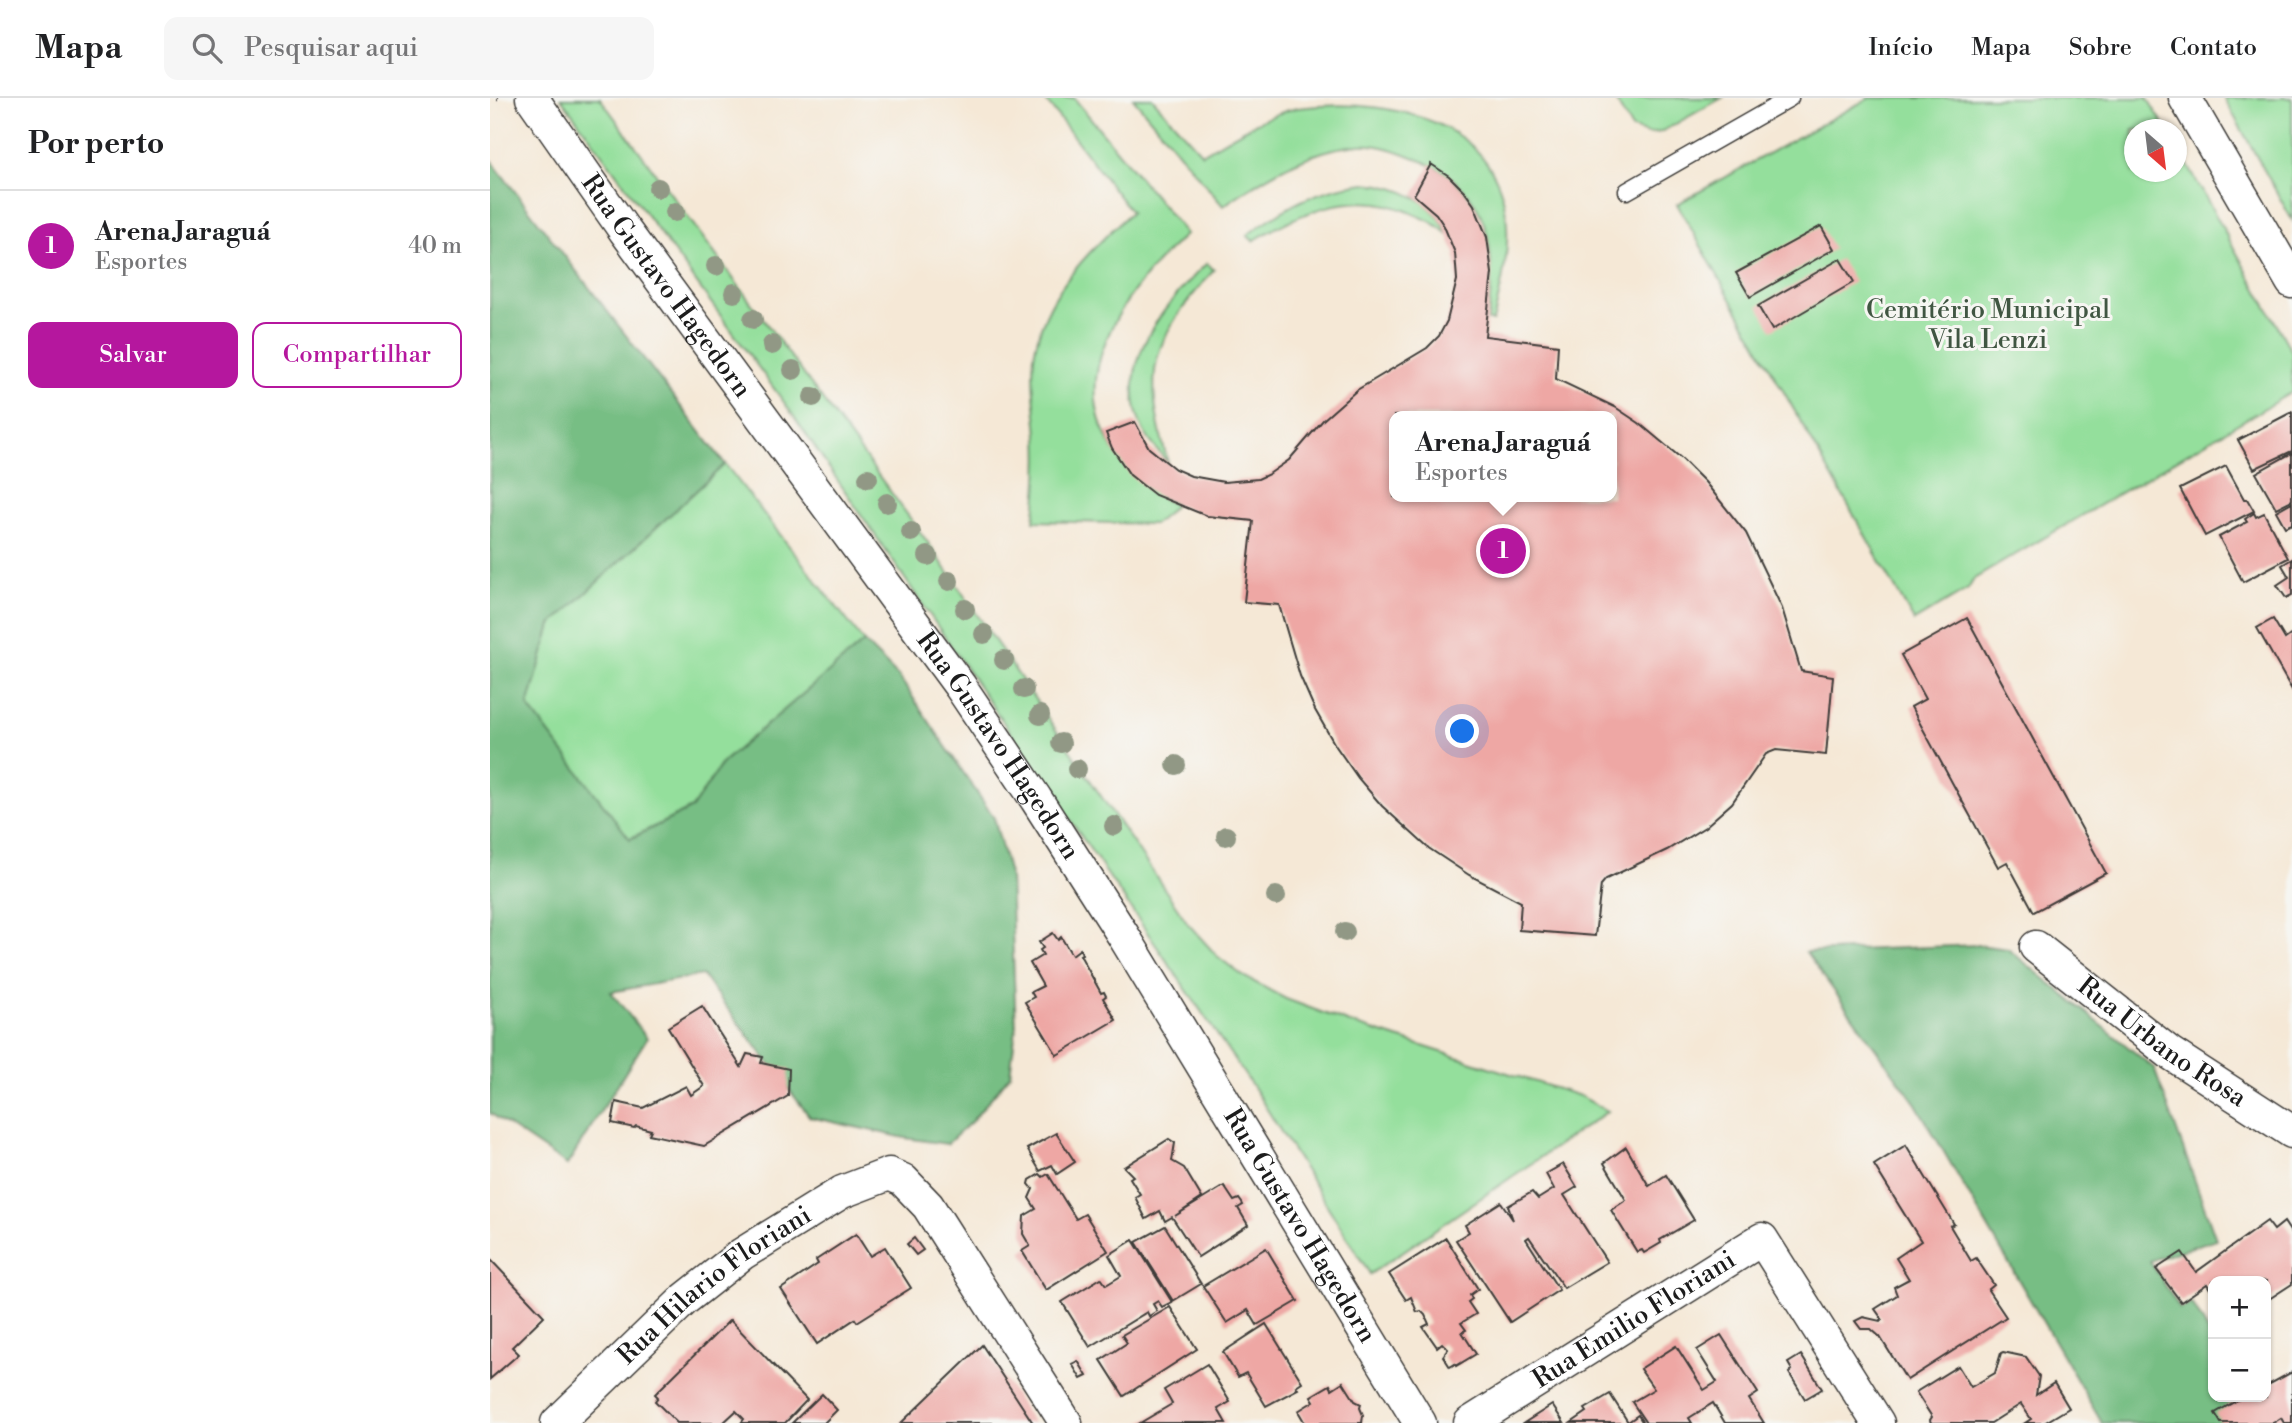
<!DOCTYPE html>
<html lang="pt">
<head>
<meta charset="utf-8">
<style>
  body { margin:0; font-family:"Libre Bodoni",serif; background:#f6f6f6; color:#202124 }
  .controls { position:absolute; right:21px; bottom:21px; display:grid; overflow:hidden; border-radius:14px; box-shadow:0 2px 5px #0004 }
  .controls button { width:63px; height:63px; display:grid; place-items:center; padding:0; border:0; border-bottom:2px solid #e0e0e0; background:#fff; color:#202124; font:35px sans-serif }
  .compass { position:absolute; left:1634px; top:21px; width:63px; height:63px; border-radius:50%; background:#fff; box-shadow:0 2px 5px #0004; rotate:152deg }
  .you { position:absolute; left:973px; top:634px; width:24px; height:24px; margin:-18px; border:5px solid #fff; border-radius:50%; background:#1a73e8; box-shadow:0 0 0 10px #1a73e833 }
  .badge { display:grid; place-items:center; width:46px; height:46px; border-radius:50%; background:#b5179e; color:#fff; font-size:23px; font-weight:700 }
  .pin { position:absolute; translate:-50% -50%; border:4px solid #fff; box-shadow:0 2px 7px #0006 }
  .popup { position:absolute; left:899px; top:313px; width:228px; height:91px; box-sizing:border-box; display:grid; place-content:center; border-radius:14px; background:#fff; filter:drop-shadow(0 2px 5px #0005); font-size:23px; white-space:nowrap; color:#757577 }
  .popup b { font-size:26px; color:#202124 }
  .popup::after { content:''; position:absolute; left:50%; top:100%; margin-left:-14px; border:14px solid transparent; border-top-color:#fff }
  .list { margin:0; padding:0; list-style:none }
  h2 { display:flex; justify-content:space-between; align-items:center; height:91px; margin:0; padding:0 28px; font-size:30px }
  h2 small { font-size:23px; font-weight:400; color:#757577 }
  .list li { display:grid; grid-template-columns:46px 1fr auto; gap:21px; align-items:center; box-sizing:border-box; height:112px; padding:0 28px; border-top:2px solid #e0e0e0 }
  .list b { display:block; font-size:26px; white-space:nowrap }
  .list p { margin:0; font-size:23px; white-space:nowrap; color:#757577 }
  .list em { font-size:23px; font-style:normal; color:#757577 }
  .actions { display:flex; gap:14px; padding:21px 28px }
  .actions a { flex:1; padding:16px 0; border:2px solid #b5179e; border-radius:14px; text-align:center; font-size:24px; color:#b5179e }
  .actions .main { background:#b5179e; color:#fff }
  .icon { flex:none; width:38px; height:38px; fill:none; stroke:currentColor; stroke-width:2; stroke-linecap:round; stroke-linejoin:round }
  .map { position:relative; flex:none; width:1802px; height:1325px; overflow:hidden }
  header { display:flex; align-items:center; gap:42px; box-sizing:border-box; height:98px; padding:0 35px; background:#fff; border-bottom:2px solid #e0e0e0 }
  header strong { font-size:33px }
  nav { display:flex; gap:38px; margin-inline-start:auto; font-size:24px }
  .search { width:490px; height:63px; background:#f6f6f6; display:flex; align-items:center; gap:18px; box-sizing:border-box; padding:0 24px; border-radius:14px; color:#757577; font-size:26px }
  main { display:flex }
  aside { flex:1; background:#fff }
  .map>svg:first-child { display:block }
</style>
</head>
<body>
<header>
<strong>Mapa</strong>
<div class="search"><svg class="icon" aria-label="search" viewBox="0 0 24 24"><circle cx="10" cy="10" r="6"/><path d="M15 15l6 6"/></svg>Pesquisar aqui</div>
<nav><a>Início</a><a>Mapa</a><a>Sobre</a><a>Contato</a></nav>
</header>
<main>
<aside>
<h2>Por perto<small></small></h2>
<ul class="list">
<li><span class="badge">1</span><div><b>Arena Jaraguá</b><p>Esportes</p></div><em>40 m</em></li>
</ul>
<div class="actions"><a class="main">Salvar</a><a>Compartilhar</a></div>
</aside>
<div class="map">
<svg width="1802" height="1325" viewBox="0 0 1802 1325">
  <rect width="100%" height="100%" fill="#f6f6f2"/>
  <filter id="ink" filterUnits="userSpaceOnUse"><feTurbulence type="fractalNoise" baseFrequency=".0143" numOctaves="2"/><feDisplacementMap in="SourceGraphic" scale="14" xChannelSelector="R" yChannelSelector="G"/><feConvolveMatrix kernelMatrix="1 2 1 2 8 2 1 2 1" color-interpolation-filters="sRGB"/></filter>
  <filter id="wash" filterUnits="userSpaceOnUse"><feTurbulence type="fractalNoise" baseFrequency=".00686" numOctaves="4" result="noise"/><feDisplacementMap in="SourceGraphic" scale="28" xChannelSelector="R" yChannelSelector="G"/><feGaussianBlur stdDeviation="1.57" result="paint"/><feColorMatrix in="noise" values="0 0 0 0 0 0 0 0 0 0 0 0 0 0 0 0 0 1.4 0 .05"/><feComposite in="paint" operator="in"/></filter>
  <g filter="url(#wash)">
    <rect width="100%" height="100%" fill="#f5e8d6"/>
    <g fill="#94df9c" stroke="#587e5c" stroke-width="2">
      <polygon points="71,0 110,0 439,446 699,827 727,858 753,878 796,901 860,925 1090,998 1118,1013 880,1176 763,989 296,307"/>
      <path d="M554,0H584L696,136C635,192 567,283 632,363C649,383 660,395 685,407L676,417L664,426L544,423C548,394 550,367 548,338C546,311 541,284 544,258C553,196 598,155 641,114Z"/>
      <path d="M643,0H662L712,56C742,39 772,18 807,10C882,0 988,14 1012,97C1024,138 1013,183 1003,223H998C1006,152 1004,93 930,62C911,54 889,45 868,47C817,52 774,79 733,108Z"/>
      <polygon points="1124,0 1232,0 1171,34 1158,36 1142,31"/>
      <polygon points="1379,0 1657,0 1677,31 1644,32 1644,74 1686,74 1687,48 1802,254 1802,294 1484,481 1478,491 1424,523 1187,106"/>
      <polygon points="1734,0 1802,0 1802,122"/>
      <path d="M875,85C909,88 945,102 958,137C949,127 938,122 926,117C869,88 812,113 763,143L757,137C797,108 825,91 875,85Z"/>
      <path d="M717,165L724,172C660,245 652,271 678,365C668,352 656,341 650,325C626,262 675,206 717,165Z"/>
      <polygon points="235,366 374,544 233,664 202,710 139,741 38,608 61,527"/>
    </g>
    <g fill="#77be84" stroke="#4a6d50" stroke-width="2">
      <polygon points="0,61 235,366 61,527 38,608 140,741 202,710 233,664 374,544 409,579 504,720 520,780 526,930 520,977 482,1023 457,1046 415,1040 320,1019 212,877 121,894 157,940 77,1067 0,1015"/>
      <polygon points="1488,847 1518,851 1664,970 1726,1141 1660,1163 1690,1211 1702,1205 1723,1242 1723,1299 1757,1299 1772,1325 1612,1325 1426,1006 1316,854"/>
    </g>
    <g id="blocks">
      <g fill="#eea7a4" fill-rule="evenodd">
        <path d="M941,66L959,78L974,93L984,107L997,139L1002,175L995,238L1068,247L1066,281L1125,309L1149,325L1192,361L1215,384L1256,435L1292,510L1311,573L1343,578L1336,657L1286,652L1276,656L1242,705L1215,729L1177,752L1116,781L1111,787L1105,838L1029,832L1031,804L979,777L937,749L892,708L868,680L845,647L825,612L810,578L789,507L754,504L763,423L717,418L665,397L640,377L622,350L616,335L645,324L659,350L685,371L701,378L734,384L768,381L779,376L799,362L833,322L867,292L937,250L949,238L957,223L967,182L965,155L954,128L946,116L924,97ZM904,318H1122V399H904Z"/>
        <polygon points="1331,128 1344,151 1260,199 1246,175"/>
        <polygon points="1350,161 1364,184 1282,232 1268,208"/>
        <polygon points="1802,314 1802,353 1764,371 1748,342"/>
        <polygon points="1802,355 1802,402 1786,410 1766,375"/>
        <polygon points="1736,368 1754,401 1757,401 1764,413 1715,438 1690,391"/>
        <polygon points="1802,404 1802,426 1795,429 1786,413"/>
        <polygon points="1764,415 1766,419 1774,415 1798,460 1753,484 1729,439 1757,424 1755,421"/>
        <polygon points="1802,461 1802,497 1796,500 1787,487 1799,479 1792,467"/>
        <polygon points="1477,520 1616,775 1544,814 1517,764 1508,769 1421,609 1435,601 1411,557"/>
        <polygon points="1783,521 1795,541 1802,536 1802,592 1767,530"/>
        <polygon points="563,835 568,842 571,839 582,857 590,851 592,856 590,857 611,895 614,894 616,898 613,900 626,922 567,957 535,904 544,899 541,894 553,888 540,865 553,857 550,852 553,850 549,844"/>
        <polygon points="212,908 251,969 257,956 273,959 271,965 299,971 298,998 214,1048 159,1036 161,1032 146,1028 144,1030 122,1025 126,1004 153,1010 196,988 201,997 214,988 178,929"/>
        <polygon points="566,1035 585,1064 567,1076 562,1067 550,1073 537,1051"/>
        <polygon points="679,1041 685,1045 682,1063 694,1070 712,1100 685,1118 734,1088 744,1103 749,1101 752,1105 753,1107 748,1110 758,1127 708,1159 682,1119 675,1123 670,1113 656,1121 645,1099 650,1096 640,1080 643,1078 634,1069"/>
        <polygon points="1416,1047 1464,1126 1460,1128 1481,1163 1486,1160 1504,1187 1498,1192 1516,1219 1417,1282 1390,1239 1381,1231 1371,1231 1365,1223 1373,1219 1390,1223 1392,1221 1385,1211 1407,1197 1404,1189 1419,1181 1406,1160 1431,1143 1384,1067"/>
        <polygon points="1136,1049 1159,1088 1176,1077 1204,1122 1170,1142 1171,1145 1154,1155 1152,1152 1147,1154 1121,1112 1136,1102 1114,1065"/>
        <polygon points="1073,1066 1087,1089 1074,1097 1117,1164 1074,1190 1039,1139 1036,1141 1069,1192 1020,1224 966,1142 979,1134 975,1127 1011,1104 1023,1122 1018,1108 1042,1094 1048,1101 1064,1091 1056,1076"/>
        <polygon points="550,1076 553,1079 558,1076 586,1121 595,1116 618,1153 556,1192 532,1153 540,1148 533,1136 534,1118 546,1111 539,1100 543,1091 539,1086 540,1082"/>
        <polygon points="1777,1123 1784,1132 1794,1124 1802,1136 1802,1186 1776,1203 1776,1183 1723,1183 1723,1196 1717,1186 1691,1204 1666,1171 1692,1154 1706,1174"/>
        <polygon points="675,1128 711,1186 683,1203 646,1144"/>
        <polygon points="366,1136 380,1158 395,1149 421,1190 367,1224 365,1221 327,1246 291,1191 328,1166 326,1162"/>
        <polygon points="424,1140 433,1152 426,1157 417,1146"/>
        <polygon points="956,1140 988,1191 980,1197 982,1201 978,1204 986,1216 971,1225 976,1232 972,1234 986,1256 966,1268 965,1266 960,1269 953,1258 958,1251 952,1245 947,1249 933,1229 939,1226 935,1217 931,1213 927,1214 921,1199 916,1202 899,1176"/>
        <polygon points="643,1142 682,1204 672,1209 668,1203 663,1206 667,1213 659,1218 657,1214 600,1249 572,1204 611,1180 616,1187 631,1178 619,1157"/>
        <polygon points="776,1150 808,1203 767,1227 758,1212 737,1225 713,1188"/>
        <polygon points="0,1161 54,1218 22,1249 29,1256 0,1281"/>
        <polygon points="680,1209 707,1251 634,1298 611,1262 637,1245 632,1237"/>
        <polygon points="240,1222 317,1302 295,1325 251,1325 254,1321 246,1313 233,1325 187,1325 165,1303 168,1299 165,1296"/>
        <polygon points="776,1226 812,1284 806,1288 808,1291 776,1308 756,1275 748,1279 733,1254"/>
        <polygon points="1231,1237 1268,1295 1259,1301 1274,1325 1235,1325 1223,1305 1199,1320 1202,1325 1156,1325 1142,1304 1164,1291 1150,1271 1186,1248 1214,1292 1227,1284 1207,1252"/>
        <polygon points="492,1247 543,1325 411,1325"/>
        <polygon points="1513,1254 1536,1259 1549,1278 1546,1297 1564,1285 1579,1310 1554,1325 1535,1325 1541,1321 1531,1306 1501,1325 1441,1325 1440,1322 1442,1319 1426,1294 1468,1268 1481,1289 1505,1275 1511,1255"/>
        <polygon points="1311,1257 1332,1291 1315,1301 1299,1275 1302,1272 1298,1265"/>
        <polygon points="588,1263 597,1278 591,1281 582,1266"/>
        <polygon points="717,1266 740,1304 728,1311 736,1325 650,1325 682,1306 674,1292"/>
        <polygon points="1802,1274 1802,1325 1794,1325 1791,1320 1783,1325 1731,1325 1725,1315 1753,1299 1776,1299 1776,1288"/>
        <polygon points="853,1284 865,1303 871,1306 870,1310 873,1317 872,1325 815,1325 808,1313 824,1303 821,1298 840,1287 842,1291"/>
        <polygon points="332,1296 347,1312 334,1325 302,1325"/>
        <polygon points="1120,1296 1138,1324 1148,1317 1153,1325 1081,1325 1097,1314 1095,1311"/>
        <polygon points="1062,1307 1074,1325 1034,1325"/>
      </g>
    </g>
  </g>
  <g filter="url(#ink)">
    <use href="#blocks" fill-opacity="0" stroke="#3d3b38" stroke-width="2"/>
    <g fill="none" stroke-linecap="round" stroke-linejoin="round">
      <defs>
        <polyline id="lane" points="1137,93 1300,0"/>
        <g id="street">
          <path id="s1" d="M42,0L135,133L470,588L546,701L633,837L930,1325"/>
          <polyline points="1695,0 1802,184"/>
          <path id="s2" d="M1546,849L1680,955L1802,1034"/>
          <path id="s3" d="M67,1325L195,1201L252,1156L352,1094L399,1076L413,1082L438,1108L576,1325"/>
          <path id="s4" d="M980,1325L1272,1141L1388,1325"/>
        </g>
      </defs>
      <use href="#lane" stroke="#3d3b38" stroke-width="19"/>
      <use href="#street" stroke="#3d3b38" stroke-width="35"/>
      <polyline stroke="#3d3b38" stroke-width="4.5" stroke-dasharray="2 5" stroke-linecap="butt" points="7,0 8,0"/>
      <use href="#lane" stroke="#fff" stroke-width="16"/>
      <use href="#street" stroke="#fff" stroke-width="32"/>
    </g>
    <g fill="#919885">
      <circle cx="168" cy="90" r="10"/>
      <circle cx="185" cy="114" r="10"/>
      <circle cx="226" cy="168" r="10"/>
      <circle cx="244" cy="195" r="10"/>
      <circle cx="263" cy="221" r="10"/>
      <circle cx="282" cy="247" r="10"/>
      <circle cx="303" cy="272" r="10"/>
      <circle cx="323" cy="299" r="10"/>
      <circle cx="378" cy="380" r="10"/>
      <circle cx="397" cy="405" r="10"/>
      <circle cx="421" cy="434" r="10"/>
      <circle cx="438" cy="458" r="10"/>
      <circle cx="459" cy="483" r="10"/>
      <circle cx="475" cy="511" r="10"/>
      <circle cx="494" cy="536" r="10"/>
      <circle cx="514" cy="562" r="10"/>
      <circle cx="534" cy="591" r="10"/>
      <circle cx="550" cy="617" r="10"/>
      <circle cx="571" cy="645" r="10"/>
      <circle cx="686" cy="667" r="10"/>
      <circle cx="587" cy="671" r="10"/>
      <circle cx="624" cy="728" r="10"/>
      <circle cx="736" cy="738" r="10"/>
      <circle cx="786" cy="798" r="10"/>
      <circle cx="855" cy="834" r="10"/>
    </g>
  </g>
  <g text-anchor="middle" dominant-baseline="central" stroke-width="6" stroke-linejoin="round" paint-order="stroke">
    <g font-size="26" fill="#1c1c1c" stroke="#f6f6f2">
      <text stroke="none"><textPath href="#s1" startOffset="231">Rua Gustavo Hagedorn</textPath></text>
      <text stroke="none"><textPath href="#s1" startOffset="798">Rua Gustavo Hagedorn</textPath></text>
      <text stroke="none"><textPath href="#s2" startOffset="158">Rua Urbano Rosa</textPath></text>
      <text stroke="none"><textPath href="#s1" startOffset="1365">Rua Gustavo Hagedorn</textPath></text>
      <text stroke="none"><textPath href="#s3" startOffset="210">Rua Hilario Floriani</textPath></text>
      <text stroke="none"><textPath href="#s4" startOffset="194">Rua Emilio Floriani</textPath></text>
    </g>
    <g font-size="26" fill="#405642" stroke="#f6f6f2">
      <text x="1498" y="212">Cemitério Municipal<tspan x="1498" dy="30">Vila Lenzi</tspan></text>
    </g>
  </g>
</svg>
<div class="controls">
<button>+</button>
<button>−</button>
</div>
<svg class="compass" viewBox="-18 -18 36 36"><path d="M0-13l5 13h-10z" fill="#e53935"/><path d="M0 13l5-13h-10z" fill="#757577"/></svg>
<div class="you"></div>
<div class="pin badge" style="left:1013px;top:453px">1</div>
<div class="popup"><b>Arena Jaraguá</b>Esportes</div>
</div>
</main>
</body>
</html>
